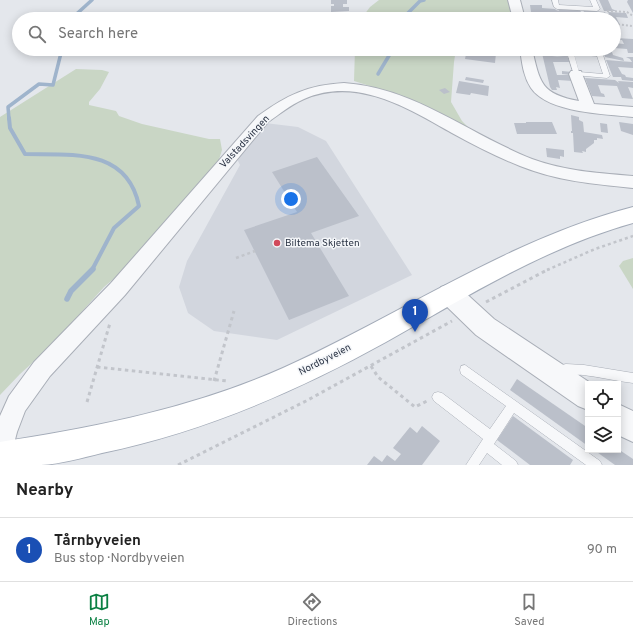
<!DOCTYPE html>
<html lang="en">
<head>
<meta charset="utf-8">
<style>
  body { margin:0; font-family:Overpass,sans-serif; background:#f2f2f2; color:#222 }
  .controls { position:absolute; right:12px; bottom:12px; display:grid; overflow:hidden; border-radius:0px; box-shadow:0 2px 10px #0003 }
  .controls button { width:36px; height:36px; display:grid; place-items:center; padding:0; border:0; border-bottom:1px solid #e0e0e0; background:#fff; color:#222; font:20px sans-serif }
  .you { position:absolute; left:291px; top:199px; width:14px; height:14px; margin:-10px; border:3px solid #fff; border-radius:50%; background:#1a73e8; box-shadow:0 0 0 6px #1a73e833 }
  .badge { display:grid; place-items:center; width:26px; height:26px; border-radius:50%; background:#0b8043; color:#fff; font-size:13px; font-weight:700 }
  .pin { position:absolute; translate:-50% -33px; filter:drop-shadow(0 1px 2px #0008) }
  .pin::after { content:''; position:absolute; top:21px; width:14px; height:12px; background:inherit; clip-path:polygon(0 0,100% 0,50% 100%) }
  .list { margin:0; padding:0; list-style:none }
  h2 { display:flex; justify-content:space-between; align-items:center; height:52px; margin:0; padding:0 16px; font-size:17px }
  h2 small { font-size:13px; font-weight:400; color:#767676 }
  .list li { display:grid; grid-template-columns:26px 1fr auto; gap:12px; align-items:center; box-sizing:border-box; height:64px; padding:0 16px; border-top:1px solid #e0e0e0 }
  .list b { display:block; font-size:15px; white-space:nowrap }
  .list p { margin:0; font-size:13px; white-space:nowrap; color:#767676 }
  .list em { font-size:13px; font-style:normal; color:#767676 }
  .icon { flex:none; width:22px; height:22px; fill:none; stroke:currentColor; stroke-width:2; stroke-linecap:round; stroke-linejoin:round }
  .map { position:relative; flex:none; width:633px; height:465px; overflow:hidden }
  .search { position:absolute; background:#fff; box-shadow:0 2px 10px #0003; left:12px; right:12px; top:12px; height:44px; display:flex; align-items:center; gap:10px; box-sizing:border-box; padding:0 14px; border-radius:22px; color:#767676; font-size:15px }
  .sheet { height:116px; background:#fff }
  nav { display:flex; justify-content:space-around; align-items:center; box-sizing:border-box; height:56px; border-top:1px solid #e0e0e0; background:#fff; font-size:11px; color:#767676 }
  nav a { display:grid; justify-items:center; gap:2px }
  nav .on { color:#0b8043 }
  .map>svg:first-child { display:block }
</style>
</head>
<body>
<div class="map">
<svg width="633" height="465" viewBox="0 0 633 465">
  <rect width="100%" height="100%" fill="#e4e7ec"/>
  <polygon fill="#d2d6de" points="265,123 298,127 326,141 412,275 277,340 214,331 188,313 179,287 187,261 240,165 236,157"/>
  <g fill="#c9d6c5">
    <polygon points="379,0 515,0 520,19 361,19 370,7"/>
    <polygon points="355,49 456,49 454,62 451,102 462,121 477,136 394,99 373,87 354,81"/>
    <polygon points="76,69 102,70 109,72 100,89 89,102 89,105 116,111 119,116 142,124 209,139 220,139 222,150 217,166 130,265 104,287 51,346 20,374 0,395 0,117"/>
    <polygon points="633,258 633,289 619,266 623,261"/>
  </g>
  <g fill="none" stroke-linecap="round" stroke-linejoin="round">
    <g stroke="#9fb4cc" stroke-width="3.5">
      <polyline points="71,19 92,0"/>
      <polyline points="402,19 420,1 424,0"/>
      <polyline points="378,74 393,49"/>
      <polyline points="9,119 8,107 39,84 53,85 62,49"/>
    </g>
    <path stroke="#9fb4cc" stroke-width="4" d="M9,118L10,128L25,154C72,155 127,148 139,206L114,228L92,270"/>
    <polyline stroke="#9fb4cc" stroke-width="5.5" points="67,299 71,291 93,269"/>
  </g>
  <g fill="#bbc0ca">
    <polygon points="331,0 347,0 347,4 343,4 343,7 349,7 349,11 331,12 331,6 334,6 334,4 331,4"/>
    <polygon points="599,0 608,0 612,9 617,11 604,11"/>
    <polygon points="628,0 633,0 633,13 627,2"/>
    <polygon points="530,5 542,5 542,8 555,9 556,10 559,11 558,9 580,10 581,12 584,12 583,10 605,12 606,14 609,14 608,12 626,13 628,18 616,17 620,25 614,24 614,19 608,19 607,16 591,15 592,19 583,19 581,15 565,14 567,19 558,19 554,18 551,13 531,12"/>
    <polygon points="616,38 633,39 633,53 628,53 627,49 614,48 614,43 624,44 622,40 617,40"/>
    <polygon points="467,49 477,49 477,51 496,53 495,63 465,59"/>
    <polygon points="541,49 550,49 552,56 564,57 557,56 556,53 565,52 570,62 553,62 557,75 570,75 562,74 562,71 572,72 573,81 558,80 560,88 556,87 557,90 552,90 550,87"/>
    <polygon points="602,49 611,49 613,55 623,58 624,61 605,57"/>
    <polygon points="626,57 633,57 633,68 618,67 622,74 625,75 626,77 633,78 633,81 622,80 621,77 613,77 606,60 632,62 630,59"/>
    <polygon points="466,77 484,80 483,83 465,80"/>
    <polygon points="585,78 615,80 619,83 618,81 633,82 633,88 628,87 633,99 622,98 617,86 598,85 601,93 604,94 605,97 592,96"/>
    <polygon points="459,81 489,86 488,96 471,93 470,95 456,93"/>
    <polygon points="445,88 450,92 444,94 439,90"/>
    <polygon points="571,115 579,117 579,120 583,122 584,132 602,135 603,139 597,138 597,140 594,140 594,143 586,149 586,152 582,151 583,153 574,152 573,133 571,133 571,131 572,131"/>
    <polygon points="526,122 552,122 557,134 517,134 514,123 526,123"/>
    <polygon points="619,122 633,124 633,135 621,131"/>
    <polygon points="600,123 607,124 608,133 601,132"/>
    <polygon points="546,148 564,150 564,157 560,156 560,159 547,157"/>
    <polygon points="317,157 359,216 311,233 349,296 289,320 244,230 297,212 272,172"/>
    <polygon points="517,379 588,428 588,446 510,390"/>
    <polygon points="513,416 573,460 570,465 530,465 497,440"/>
    <polygon points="422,426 440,441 422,465 367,465 374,456 382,462 387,455 395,461 401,454 393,448 410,427 417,433"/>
    <polygon points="618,449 633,459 633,465 615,465 594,450"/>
  </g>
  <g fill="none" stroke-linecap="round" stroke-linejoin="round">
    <defs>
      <g id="service">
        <polygon points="552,0 558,0 559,5 593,7 590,0 596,0 600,9 597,11 557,9 554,7"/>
        <path d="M566,49L596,52L595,49H601L610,76L607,78L574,75ZM574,54L597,56L603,74L579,72Z"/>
        <path d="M566,364L584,365L633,373V383C616,381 600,377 583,375C575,374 562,377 555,375L554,371L555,367Z"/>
        <polygon points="465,365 600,461 602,465 586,465 514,413 494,444 516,461 518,465 502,465 487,453 479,465 466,465 483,439 434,401 432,397 434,393 438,392 442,393 490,429 506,406 461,374 460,370 461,366"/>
      </g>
      <g id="minor">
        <polygon points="508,0 520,0 525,19 513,19"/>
        <path d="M520,49H532C540,83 541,94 579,101L569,74L571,71H581L594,104L633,107V117C605,114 548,113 531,88C523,76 522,62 520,49Z"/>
        <path d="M344,83C415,88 467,133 532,159C564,171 598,173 633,176V188C594,184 557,181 520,166C497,157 474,145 452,133C407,108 357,76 304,99C290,105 280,114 268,122L125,295L50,376L25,411L17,432L9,463L0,465V416L9,396L34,362L111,283L258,116C287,95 308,85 344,83Z"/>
      </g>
      <g id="tertiary">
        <polygon points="450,284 459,287 494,319 592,384 588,384 588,410 578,406 476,335 441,301 438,294 441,287"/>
        <polygon points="618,404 633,411 633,442 618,435"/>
      </g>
      <path id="primary" d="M633,207V223C544,248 466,297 386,342C296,392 203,432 102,453C82,458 61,464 41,465C28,465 14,465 0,465V442C97,427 193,408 283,368C401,315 507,240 633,207Z"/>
    </defs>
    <use href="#service" stroke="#a9aeb7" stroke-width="1"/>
    <use href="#minor" stroke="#a9aeb7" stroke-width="2"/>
    <use href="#tertiary" stroke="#a9aeb7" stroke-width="2"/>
    <use href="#primary" stroke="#a3abb8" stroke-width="2"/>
    <g stroke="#c2c5cb" stroke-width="2" stroke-dasharray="2 2" stroke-linecap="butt">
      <polyline points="607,11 627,12 633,16"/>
      <polyline points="614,24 633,26"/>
    </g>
    <g stroke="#c2c5cb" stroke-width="2.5" stroke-dasharray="3 3" stroke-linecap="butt">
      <polyline points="236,258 255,251"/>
      <polyline points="547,270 595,249 633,236"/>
    </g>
    <g stroke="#c2c5cb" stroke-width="3" stroke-dasharray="3.5 3.5" stroke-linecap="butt">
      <polyline points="486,302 549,269"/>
      <polyline points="371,366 378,377 415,407 427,401"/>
      <polyline points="97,367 227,381"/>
      <polyline points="214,381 234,311"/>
      <polyline points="87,402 110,323"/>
      <polyline points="178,465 306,401 452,321"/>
    </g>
    <use href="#service" fill="#f7f8fa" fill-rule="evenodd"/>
    <use href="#minor" fill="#f7f8fa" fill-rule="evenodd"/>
    <use href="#tertiary" fill="#f7f8fa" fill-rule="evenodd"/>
    <use href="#primary" fill="#fff" fill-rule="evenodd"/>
  </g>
  <circle fill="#d1495b" stroke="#f4f6f9" stroke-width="1.5" cx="277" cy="243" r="4"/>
  <g text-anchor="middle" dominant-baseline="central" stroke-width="3" stroke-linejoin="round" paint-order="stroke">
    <g font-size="10" fill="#2b3445" stroke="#f4f6f9">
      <text transform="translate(245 142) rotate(-47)">Valstadsvingen</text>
      <text transform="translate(325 360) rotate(-27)">Nordbyveien</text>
    </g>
    <g font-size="10" fill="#2b3445" stroke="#f4f6f9" text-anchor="start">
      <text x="285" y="243">Biltema Skjetten</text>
    </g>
  </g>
</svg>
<div class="controls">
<button><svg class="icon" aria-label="locate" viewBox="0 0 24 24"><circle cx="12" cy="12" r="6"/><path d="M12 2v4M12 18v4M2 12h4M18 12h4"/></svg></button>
<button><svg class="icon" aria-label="layers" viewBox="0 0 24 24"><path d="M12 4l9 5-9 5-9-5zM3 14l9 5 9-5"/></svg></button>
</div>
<div class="you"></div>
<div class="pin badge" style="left:415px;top:332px;background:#1a4fb4">1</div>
<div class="search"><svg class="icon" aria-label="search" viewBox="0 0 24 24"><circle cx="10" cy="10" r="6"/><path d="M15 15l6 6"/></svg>Search here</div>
</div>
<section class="sheet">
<h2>Nearby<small></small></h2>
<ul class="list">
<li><span class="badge" style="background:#1a4fb4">1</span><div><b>Tårnbyveien</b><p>Bus stop · Nordbyveien</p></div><em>90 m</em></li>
</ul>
</section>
<nav>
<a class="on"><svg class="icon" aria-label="map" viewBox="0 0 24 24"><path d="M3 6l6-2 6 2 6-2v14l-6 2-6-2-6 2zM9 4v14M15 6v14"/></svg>Map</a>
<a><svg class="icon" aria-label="directions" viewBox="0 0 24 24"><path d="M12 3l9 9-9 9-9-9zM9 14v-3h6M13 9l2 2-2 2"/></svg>Directions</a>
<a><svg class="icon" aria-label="saved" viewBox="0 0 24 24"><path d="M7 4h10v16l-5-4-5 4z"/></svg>Saved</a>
</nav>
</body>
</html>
